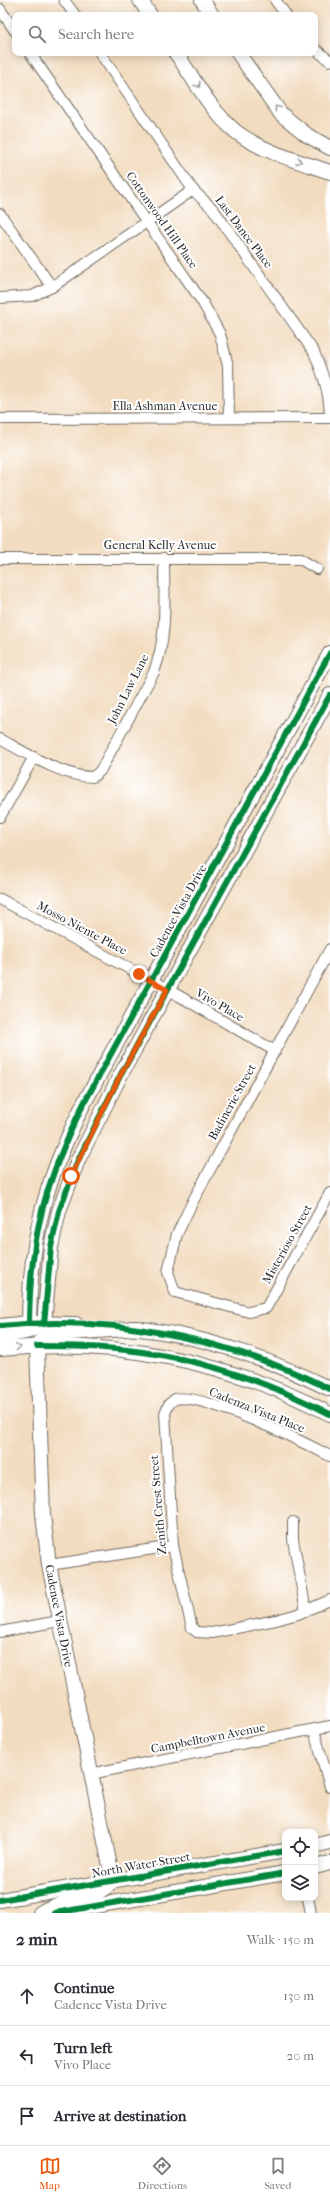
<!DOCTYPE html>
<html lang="en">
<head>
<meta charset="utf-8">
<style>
  body { margin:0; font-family:"IM FELL French Canon",serif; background:#f7f7f7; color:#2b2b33 }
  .controls { position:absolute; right:12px; bottom:12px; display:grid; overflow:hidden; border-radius:8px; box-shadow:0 2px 10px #0003 }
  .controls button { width:36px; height:36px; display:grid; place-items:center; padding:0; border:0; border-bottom:1px solid #e1e1e2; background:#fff; color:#2b2b33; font:20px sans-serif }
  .stop { position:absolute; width:12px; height:12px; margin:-9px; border:3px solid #ea580c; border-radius:50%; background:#fff }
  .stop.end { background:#ea580c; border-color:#fff; box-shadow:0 1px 4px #0008 }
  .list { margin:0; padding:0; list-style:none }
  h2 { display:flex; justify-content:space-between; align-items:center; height:52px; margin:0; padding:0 16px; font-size:17px }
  h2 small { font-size:13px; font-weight:400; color:#7c7c81 }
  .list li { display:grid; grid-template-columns:26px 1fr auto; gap:12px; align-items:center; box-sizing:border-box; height:60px; padding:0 16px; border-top:1px solid #e1e1e2 }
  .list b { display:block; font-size:15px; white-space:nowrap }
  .list p { margin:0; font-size:13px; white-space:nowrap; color:#7c7c81 }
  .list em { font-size:13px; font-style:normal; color:#7c7c81 }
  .icon { flex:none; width:22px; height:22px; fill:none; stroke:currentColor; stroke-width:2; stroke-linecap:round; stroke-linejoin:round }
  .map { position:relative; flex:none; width:330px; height:1913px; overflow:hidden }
  .search { position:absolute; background:#fff; box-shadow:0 2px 10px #0003; left:12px; right:12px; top:12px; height:44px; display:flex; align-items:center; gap:10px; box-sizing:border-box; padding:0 14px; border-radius:8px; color:#7c7c81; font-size:15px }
  .sheet { height:232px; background:#fff }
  nav { display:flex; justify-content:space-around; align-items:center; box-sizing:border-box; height:56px; border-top:1px solid #e1e1e2; background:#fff; font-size:11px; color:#7c7c81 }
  nav a { display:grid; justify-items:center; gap:2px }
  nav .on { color:#ea580c }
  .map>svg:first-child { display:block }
</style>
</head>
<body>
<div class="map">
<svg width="330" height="1913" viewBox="0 0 330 1913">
  <rect width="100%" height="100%" fill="#fff"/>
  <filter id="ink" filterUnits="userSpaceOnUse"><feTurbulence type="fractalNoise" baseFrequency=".025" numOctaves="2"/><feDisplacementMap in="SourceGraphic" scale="8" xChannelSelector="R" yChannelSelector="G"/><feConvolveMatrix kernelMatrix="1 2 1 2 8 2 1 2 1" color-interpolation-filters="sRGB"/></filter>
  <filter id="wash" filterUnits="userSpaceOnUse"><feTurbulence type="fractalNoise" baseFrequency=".012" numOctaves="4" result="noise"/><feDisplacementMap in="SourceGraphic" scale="16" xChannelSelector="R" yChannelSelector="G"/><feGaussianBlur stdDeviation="0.9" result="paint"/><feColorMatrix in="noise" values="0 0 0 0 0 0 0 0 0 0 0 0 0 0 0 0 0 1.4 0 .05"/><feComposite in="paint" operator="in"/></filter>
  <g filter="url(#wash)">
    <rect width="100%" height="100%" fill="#f2dcbf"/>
  </g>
  <g filter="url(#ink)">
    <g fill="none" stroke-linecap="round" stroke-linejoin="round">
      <defs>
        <g id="street">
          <polyline points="64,0 75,15"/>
          <polyline points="275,0 286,15"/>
          <polyline points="0,9 15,31"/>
          <polyline points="315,49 330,61"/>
          <polyline points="30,53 203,303 220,334 228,366 229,418"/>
          <path d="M100,53L193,190L213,209L314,352C323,374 330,394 330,418"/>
          <polyline points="0,214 52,287"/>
          <polyline points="0,298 32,296 52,287 193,190"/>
          <polyline points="0,419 330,418"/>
          <polyline points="0,559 300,559 317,569"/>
          <path d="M0,739C26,753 63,777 93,777L100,771L154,672C168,636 164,596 164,558"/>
          <polyline points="0,817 34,757"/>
          <polyline points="0,899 167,989 275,1051"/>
          <polyline points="330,949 194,1199 177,1234 168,1272 175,1292 249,1312 266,1308 330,1193"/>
          <path d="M330,1456C303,1442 202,1392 175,1399L169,1404L165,1413L173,1546L192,1628L197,1632L212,1633L276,1620L298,1614L330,1600"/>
          <polyline points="293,1522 293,1540 306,1611"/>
          <polyline points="49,1565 173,1546"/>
          <polyline points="0,1632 59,1621"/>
          <polyline points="314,1730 330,1787"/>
          <polyline points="90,1774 330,1726"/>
          <polyline points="308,1898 311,1913"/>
        </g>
        <g id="secondary">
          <polyline points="140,0 150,15"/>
          <polyline points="202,0 212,15"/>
          <path d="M176,53C194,79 210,110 235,131C262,152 298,161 330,172"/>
          <polyline points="238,53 281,114 307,135 330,148"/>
          <path d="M29,1323C30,1236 45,1182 83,1105L330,653"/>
          <polyline points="0,1326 29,1323 76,1324"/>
          <path d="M131,1328C201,1334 267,1358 330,1389"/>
          <polyline points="0,1337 26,1332 44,1324 51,1247 59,1211 78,1160 120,1076 330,695"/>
          <path d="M0,1349C115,1338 228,1361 330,1414"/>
          <polyline points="315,1846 330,1842"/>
          <polyline points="315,1867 330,1863"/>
          <polyline points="0,1900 285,1851"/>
          <polyline points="77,1909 285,1873"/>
          <path d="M40,1913C65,1897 91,1904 113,1881L49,1565L43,1515L37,1346C41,1338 46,1335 55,1334L139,1328"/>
        </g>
      </defs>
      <use href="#street" stroke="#71695f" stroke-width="12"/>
      <use href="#secondary" stroke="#71695f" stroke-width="16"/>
      <use href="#street" stroke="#fff" stroke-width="10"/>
      <use href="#secondary" stroke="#fff" stroke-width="14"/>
      <defs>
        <g id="cycleway">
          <path d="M29,1323C30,1236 45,1182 83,1105L330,653"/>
          <polyline points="44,1324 51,1247 59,1211 78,1160 120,1076 330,695"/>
          <path d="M0,1326C114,1314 228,1339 330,1389"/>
          <path d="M37,1346C59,1346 82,1346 104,1348C183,1353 260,1378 330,1414"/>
          <polyline points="0,1900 285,1851"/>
          <polyline points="55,1913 285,1873"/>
        </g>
      </defs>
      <use href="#cycleway" stroke="#fff" stroke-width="8"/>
      <use href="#cycleway" stroke="#00873e" stroke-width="6"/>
    </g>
    <defs><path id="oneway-chevron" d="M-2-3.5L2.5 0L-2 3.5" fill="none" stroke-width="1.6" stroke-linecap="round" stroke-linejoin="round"/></defs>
    <g stroke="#a0a0a0">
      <use href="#oneway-chevron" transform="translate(198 85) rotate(56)"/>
      <use href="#oneway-chevron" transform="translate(277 108) rotate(-126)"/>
      <use href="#oneway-chevron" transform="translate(299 161) rotate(19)"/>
      <use href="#oneway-chevron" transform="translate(18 1347) rotate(-5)"/>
    </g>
  </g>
  <g fill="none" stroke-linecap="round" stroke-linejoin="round" filter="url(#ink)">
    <polyline stroke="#ea580c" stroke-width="5" points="71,1176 120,1076 167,990 139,974"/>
  </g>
  <g text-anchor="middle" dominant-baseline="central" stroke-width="4" stroke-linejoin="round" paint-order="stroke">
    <g font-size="12" fill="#2b2b2b" stroke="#fff">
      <text transform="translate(162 220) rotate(55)">Cottonwood Hill Place</text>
      <text transform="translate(244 232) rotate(53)">Last Dance Place</text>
      <text x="165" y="406">Ella Ashman Avenue</text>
      <text x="160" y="545">General Kelly Avenue</text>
      <text transform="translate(128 689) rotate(-63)">John Law Lane</text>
      <text transform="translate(178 911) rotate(-61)">Cadence Vista Drive</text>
      <text transform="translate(82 928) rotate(28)">Mosso Niente Place</text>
      <text transform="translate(220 1005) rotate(30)">Vivo Place</text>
      <text transform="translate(232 1102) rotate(-61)">Badinerie Street</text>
      <text transform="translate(287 1244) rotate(-61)">Misterioso Street</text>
      <text transform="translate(257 1410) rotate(22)">Cadenza Vista Place</text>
      <text transform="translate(158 1505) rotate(-95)">Zenith Crest Street</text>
      <text transform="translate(59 1616) rotate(79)">Cadence Vista Drive</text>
      <text transform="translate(208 1738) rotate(-11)">Campbelltown Avenue</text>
      <text transform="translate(141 1865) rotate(-10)">North Water Street</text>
    </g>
  </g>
</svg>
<div class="controls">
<button><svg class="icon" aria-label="locate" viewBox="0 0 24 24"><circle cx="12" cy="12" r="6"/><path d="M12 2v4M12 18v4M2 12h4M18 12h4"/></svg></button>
<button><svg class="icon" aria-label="layers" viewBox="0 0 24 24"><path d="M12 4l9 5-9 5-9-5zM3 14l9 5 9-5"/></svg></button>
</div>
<div class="stop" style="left:71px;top:1176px"></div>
<div class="stop end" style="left:139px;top:974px"></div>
<div class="search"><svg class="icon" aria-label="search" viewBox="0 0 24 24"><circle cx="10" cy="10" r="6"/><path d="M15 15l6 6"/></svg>Search here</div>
</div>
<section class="sheet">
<h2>2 min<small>Walk · 150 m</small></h2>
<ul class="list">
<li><svg class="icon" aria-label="ahead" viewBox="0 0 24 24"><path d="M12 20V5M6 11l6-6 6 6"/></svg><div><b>Continue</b><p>Cadence Vista Drive</p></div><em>130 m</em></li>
<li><svg class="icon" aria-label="left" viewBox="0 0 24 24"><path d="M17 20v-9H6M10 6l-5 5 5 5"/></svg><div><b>Turn left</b><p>Vivo Place</p></div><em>20 m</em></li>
<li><svg class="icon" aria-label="arrive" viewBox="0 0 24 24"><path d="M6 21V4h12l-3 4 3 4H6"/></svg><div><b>Arrive at destination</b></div></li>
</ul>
</section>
<nav>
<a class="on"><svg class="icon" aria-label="map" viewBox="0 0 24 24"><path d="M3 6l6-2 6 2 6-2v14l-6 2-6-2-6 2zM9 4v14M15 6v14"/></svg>Map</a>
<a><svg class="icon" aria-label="directions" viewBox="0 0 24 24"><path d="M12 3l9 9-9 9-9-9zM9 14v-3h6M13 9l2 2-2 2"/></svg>Directions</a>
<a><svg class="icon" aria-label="saved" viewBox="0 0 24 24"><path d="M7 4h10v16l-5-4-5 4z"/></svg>Saved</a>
</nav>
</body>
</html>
